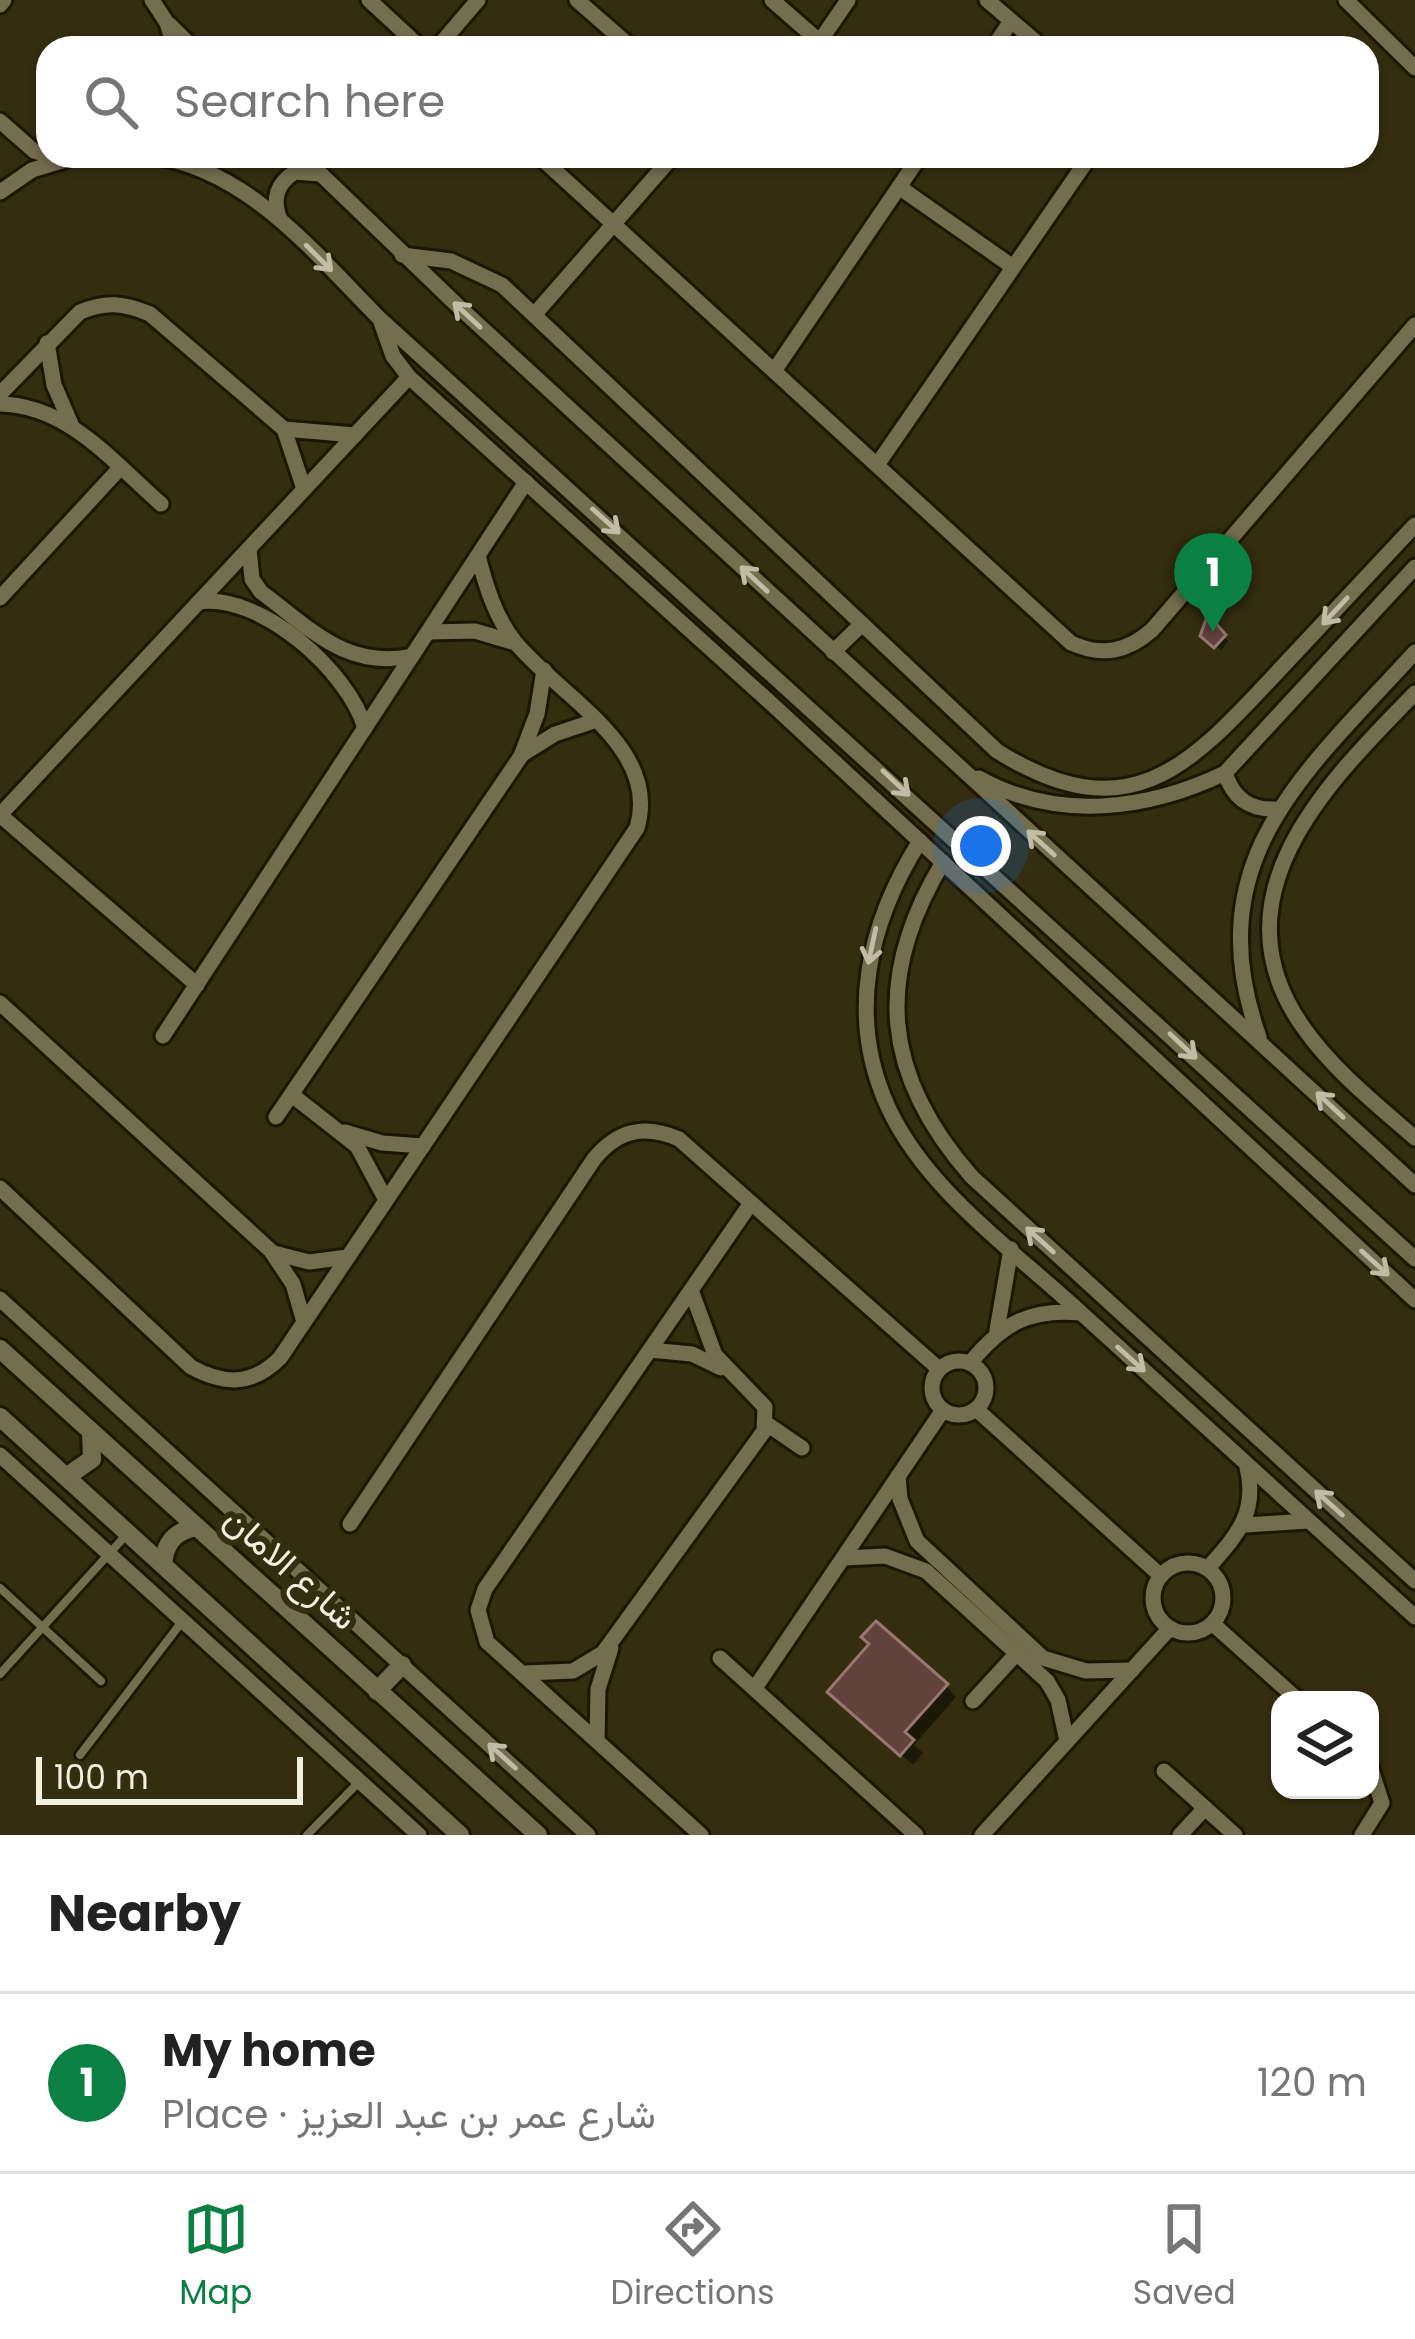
<!DOCTYPE html>
<html lang="en">
<head>
<meta charset="utf-8">
<style>
  body { margin:0; font-family:Poppins,Vazirmatn,sans-serif; background:#f6f6f6; color:#222 }
  .controls { position:absolute; right:36px; bottom:36px; display:grid; overflow:hidden; border-radius:24px; box-shadow:0 3px 9px #0004 }
  .controls button { width:108px; height:108px; display:grid; place-items:center; padding:0; border:0; border-bottom:3px solid #e0e0e0; background:#fff; color:#222; font:60px sans-serif }
  .scale { position:absolute; left:36px; bottom:30px; width:267px; box-sizing:border-box; padding-left:12px; border:6px solid #f4f0df; border-top:0; font-size:33px; line-height:42px; white-space:nowrap; color:#f4f0df; -webkit-text-stroke:9px #342d10; paint-order:stroke }
  .you { position:absolute; left:981px; top:846px; width:42px; height:42px; margin:-30px; border:9px solid #fff; border-radius:50%; background:#1a73e8; box-shadow:0 0 0 18px #1a73e833 }
  .badge { display:grid; place-items:center; width:78px; height:78px; border-radius:50%; background:#0b8043; color:#fff; font-size:39px; font-weight:700 }
  .pin { position:absolute; translate:-50% -99px; filter:drop-shadow(0 3px 6px #0008) }
  .pin::after { content:''; position:absolute; top:63px; width:42px; height:36px; background:inherit; clip-path:polygon(0 0,100% 0,50% 100%) }
  .list { margin:0; padding:0; list-style:none }
  h2 { display:flex; justify-content:space-between; align-items:center; height:156px; margin:0; padding:0 48px; font-size:51px }
  h2 small { font-size:39px; font-weight:400; color:#767676 }
  .list li { display:grid; grid-template-columns:78px 1fr auto; gap:36px; align-items:center; box-sizing:border-box; height:180px; padding:0 48px; border-top:3px solid #e0e0e0 }
  .list b { display:block; font-size:45px; white-space:nowrap }
  .list p { margin:0; font-size:39px; white-space:nowrap; color:#767676 }
  .list em { font-size:39px; font-style:normal; color:#767676 }
  .icon { flex:none; width:66px; height:66px; fill:none; stroke:currentColor; stroke-width:2; stroke-linecap:round; stroke-linejoin:round }
  .map { position:relative; flex:none; width:1415px; height:1835px; overflow:hidden }
  .search { position:absolute; background:#fff; box-shadow:0 3px 9px #0004; left:36px; right:36px; top:36px; height:132px; display:flex; align-items:center; gap:30px; box-sizing:border-box; padding:0 42px; border-radius:36px; color:#767676; font-size:45px }
  .sheet { height:336px; background:#fff }
  nav { display:flex; justify-content:space-around; align-items:center; box-sizing:border-box; height:168px; border-top:3px solid #e0e0e0; background:#fff; font-size:33px; color:#767676 }
  nav a { display:grid; justify-items:center; gap:6px }
  nav .on { color:#0b8043 }
  .map>svg:first-child { display:block }
</style>
</head>
<body>
<div class="map">
<svg width="1415" height="1835" viewBox="0 0 1415 1835">
  <rect width="100%" height="100%" fill="#342d10"/>
  <g fill="#0007">
    <polygon points="1209,620 1228,641 1221,650 1203,635"/>
    <polygon points="946,1686 956,1697 914,1745 923,1753 913,1765 842,1703"/>
  </g>
  <g fill="#62423d" stroke="#997670" stroke-width="3">
    <polygon points="1208,614 1226,635 1214,648 1200,636"/>
    <polygon points="876,1621 948,1684 905,1732 914,1740 900,1756 827,1692 869,1644 861,1637"/>
  </g>
  <g fill="none" stroke-linecap="round" stroke-linejoin="round">
    <defs>
      <g id="service">
        <polyline points="0,1588 101,1681"/>
        <polyline points="0,1674 127,1534"/>
        <polyline points="80,1755 181,1623"/>
        <polyline points="307,1835 358,1783"/>
      </g>
      <g id="minor">
        <polyline points="152,0 167,23 175,48"/>
        <polyline points="369,0 421,48"/>
        <polyline points="577,0 632,48"/>
        <polyline points="772,0 820,42"/>
        <polyline points="987,0 1043,48"/>
        <polyline points="1346,0 1415,68"/>
        <polyline points="0,5 4,0"/>
        <polyline points="170,25 193,48"/>
        <polyline points="816,47 848,0"/>
        <polyline points="437,48 478,0"/>
        <polyline points="993,48 1011,21"/>
        <polyline points="0,121 34,151 48,155"/>
        <path d="M150,156C247,167 316,255 380,319L1415,1259"/>
        <polyline points="302,156 460,308 1415,1185"/>
        <path d="M539,156L1071,643C1102,657 1127,652 1152,630L1415,325"/>
        <polyline points="55,157 105,156"/>
        <polyline points="899,187 1013,267"/>
        <polyline points="0,192 32,170 65,160"/>
        <path d="M280,220C272,199 276,184 295,172L320,174"/>
        <path d="M402,255L451,261L502,285L997,751C1133,836 1193,762 1283,666C1327,619 1371,572 1415,525"/>
        <polyline points="534,315 673,156"/>
        <polyline points="381,322 393,356 409,377 774,706 1415,1300"/>
        <polyline points="47,343 54,385 71,424"/>
        <polyline points="774,371 920,156"/>
        <path d="M0,394L80,312C106,301 124,303 150,314L284,429L304,489"/>
        <path d="M0,404C68,405 114,463 161,504"/>
        <polyline points="284,429 355,435"/>
        <polyline points="877,465 1090,156"/>
        <path d="M249,549L252,579L261,592C310,628 346,670 412,656"/>
        <polyline points="0,598 120,468"/>
        <path d="M199,602C261,593 348,671 365,728"/>
        <polyline points="428,632 475,631 512,642"/>
        <polyline points="833,652 862,624"/>
        <path d="M1415,693C1328,782 1211,896 1303,1027C1333,1070 1376,1104 1415,1138"/>
        <polyline points="523,754 555,734 594,721"/>
        <path d="M1225,773C1233,798 1249,810 1276,809"/>
        <path d="M979,778C1058,822 1148,810 1225,773L1415,567"/>
        <path d="M920,841C869,922 846,1015 888,1107C926,1190 1014,1251 1079,1311C1191,1414 1303,1515 1415,1617"/>
        <path d="M943,862C873,978 883,1076 972,1177L1415,1581"/>
        <polyline points="197,985 0,815 409,377"/>
        <polyline points="0,1003 271,1251 293,1284 304,1322"/>
        <polyline points="163,1036 526,482"/>
        <path d="M1259,1037C1196,859 1305,773 1415,652"/>
        <polyline points="292,1095 357,1146 386,1200"/>
        <polyline points="276,1117 521,756 537,714 544,670"/>
        <polyline points="345,1132 382,1143 423,1146"/>
        <path d="M0,1188L191,1367C224,1385 252,1386 280,1358L637,828C661,747 560,697 515,642C495,617 486,586 478,556"/>
        <polyline points="274,1253 309,1262 348,1257"/>
        <polyline points="0,1299 588,1835"/>
        <polyline points="997,1330 1011,1249"/>
        <polyline points="650,1350 692,1354 721,1368"/>
        <circle cx="959" cy="1388" r="27"/>
        <path d="M970,1363C1002,1324 1029,1308 1081,1313"/>
        <polyline points="976,1409 1161,1576"/>
        <polyline points="767,1424 802,1448"/>
        <polyline points="0,1455 419,1835"/>
        <polyline points="898,1476 900,1499 917,1541 1043,1658 1086,1671 1132,1670"/>
        <path d="M350,1524L594,1159C618,1130 644,1124 679,1139L939,1369"/>
        <polyline points="1246,1525 1308,1521"/>
        <polyline points="844,1558 885,1556 926,1571 1047,1681 1058,1700 1067,1741"/>
        <circle cx="1188" cy="1598" r="35"/>
        <path d="M1208,1568C1237,1535 1258,1513 1247,1467"/>
        <polyline points="1213,1624 1298,1700"/>
        <polyline points="720,1658 916,1835"/>
        <polyline points="526,1673 573,1671 603,1653 764,1431 765,1407 715,1355 691,1290"/>
        <polyline points="755,1688 943,1410"/>
        <polyline points="973,1701 1018,1652"/>
        <polyline points="597,1741 598,1689 611,1648"/>
        <polyline points="1164,1771 1235,1835"/>
        <polyline points="701,1835 487,1642 478,1610 485,1589 751,1203"/>
        <polyline points="982,1835 1170,1628"/>
        <polyline points="1180,1835 1205,1808"/>
        <polyline points="1362,1835 1382,1803 1370,1766"/>
      </g>
      <g id="tertiary">
        <polyline points="0,1349 538,1835"/>
        <polyline points="0,1417 460,1835"/>
        <polyline points="66,1477 92,1459 91,1432"/>
        <path d="M163,1565C165,1542 175,1531 197,1527"/>
        <polyline points="377,1691 402,1665"/>
      </g>
    </defs>
    <use href="#service" stroke="#1c1500" stroke-width="14"/>
    <use href="#minor" stroke="#1c1500" stroke-width="21"/>
    <use href="#tertiary" stroke="#1c1500" stroke-width="24"/>
    <use href="#service" stroke="#746d4e" stroke-width="8"/>
    <use href="#minor" stroke="#746d4e" stroke-width="15"/>
    <use href="#tertiary" stroke="#746d4e" stroke-width="18"/>
  </g>
  <defs><path id="oneway-shaft" d="M-6 0H5M1.5-3L5.5 0L1.5 3" fill="none" stroke-width="1.6" stroke-linecap="round" stroke-linejoin="round" transform="scale(3)"/></defs>
  <g stroke="#c1bca5">
    <use href="#oneway-shaft" transform="translate(319 258) rotate(45)"/>
    <use href="#oneway-shaft" transform="translate(467 315) rotate(-137)"/>
    <use href="#oneway-shaft" transform="translate(606 521) rotate(42)"/>
    <use href="#oneway-shaft" transform="translate(754 579) rotate(-137)"/>
    <use href="#oneway-shaft" transform="translate(1335 611) rotate(133)"/>
    <use href="#oneway-shaft" transform="translate(896 783) rotate(43)"/>
    <use href="#oneway-shaft" transform="translate(1041 843) rotate(-138)"/>
    <use href="#oneway-shaft" transform="translate(872 946) rotate(102)"/>
    <use href="#oneway-shaft" transform="translate(1183 1046) rotate(43)"/>
    <use href="#oneway-shaft" transform="translate(1330 1105) rotate(-137)"/>
    <use href="#oneway-shaft" transform="translate(1040 1240) rotate(-138)"/>
    <use href="#oneway-shaft" transform="translate(1375 1263) rotate(42)"/>
    <use href="#oneway-shaft" transform="translate(1131 1359) rotate(42)"/>
    <use href="#oneway-shaft" transform="translate(1329 1503) rotate(-138)"/>
    <use href="#oneway-shaft" transform="translate(502 1756) rotate(-138)"/>
  </g>
  <g text-anchor="middle" dominant-baseline="central" stroke-width="12" stroke-linejoin="round" paint-order="stroke">
    <g font-size="36" fill="#f4f0df" stroke="#342d10">
      <text transform="translate(291 1568) rotate(42)">شارع الامان</text>
    </g>
  </g>
</svg>
<div class="controls">
<button><svg class="icon" aria-label="layers" viewBox="0 0 24 24"><path d="M12 4l9 5-9 5-9-5zM3 14l9 5 9-5"/></svg></button>
</div>
<div class="scale">100 m</div>
<div class="you"></div>
<div class="pin badge" style="left:1213px;top:632px">1</div>
<div class="search"><svg class="icon" aria-label="search" viewBox="0 0 24 24"><circle cx="10" cy="10" r="6"/><path d="M15 15l6 6"/></svg>Search here</div>
</div>
<section class="sheet">
<h2>Nearby<small></small></h2>
<ul class="list">
<li><span class="badge">1</span><div><b>My home</b><p>Place · شارع عمر بن عبد العزيز</p></div><em>120 m</em></li>
</ul>
</section>
<nav>
<a class="on"><svg class="icon" aria-label="map" viewBox="0 0 24 24"><path d="M3 6l6-2 6 2 6-2v14l-6 2-6-2-6 2zM9 4v14M15 6v14"/></svg>Map</a>
<a><svg class="icon" aria-label="directions" viewBox="0 0 24 24"><path d="M12 3l9 9-9 9-9-9zM9 14v-3h6M13 9l2 2-2 2"/></svg>Directions</a>
<a><svg class="icon" aria-label="saved" viewBox="0 0 24 24"><path d="M7 4h10v16l-5-4-5 4z"/></svg>Saved</a>
</nav>
</body>
</html>
